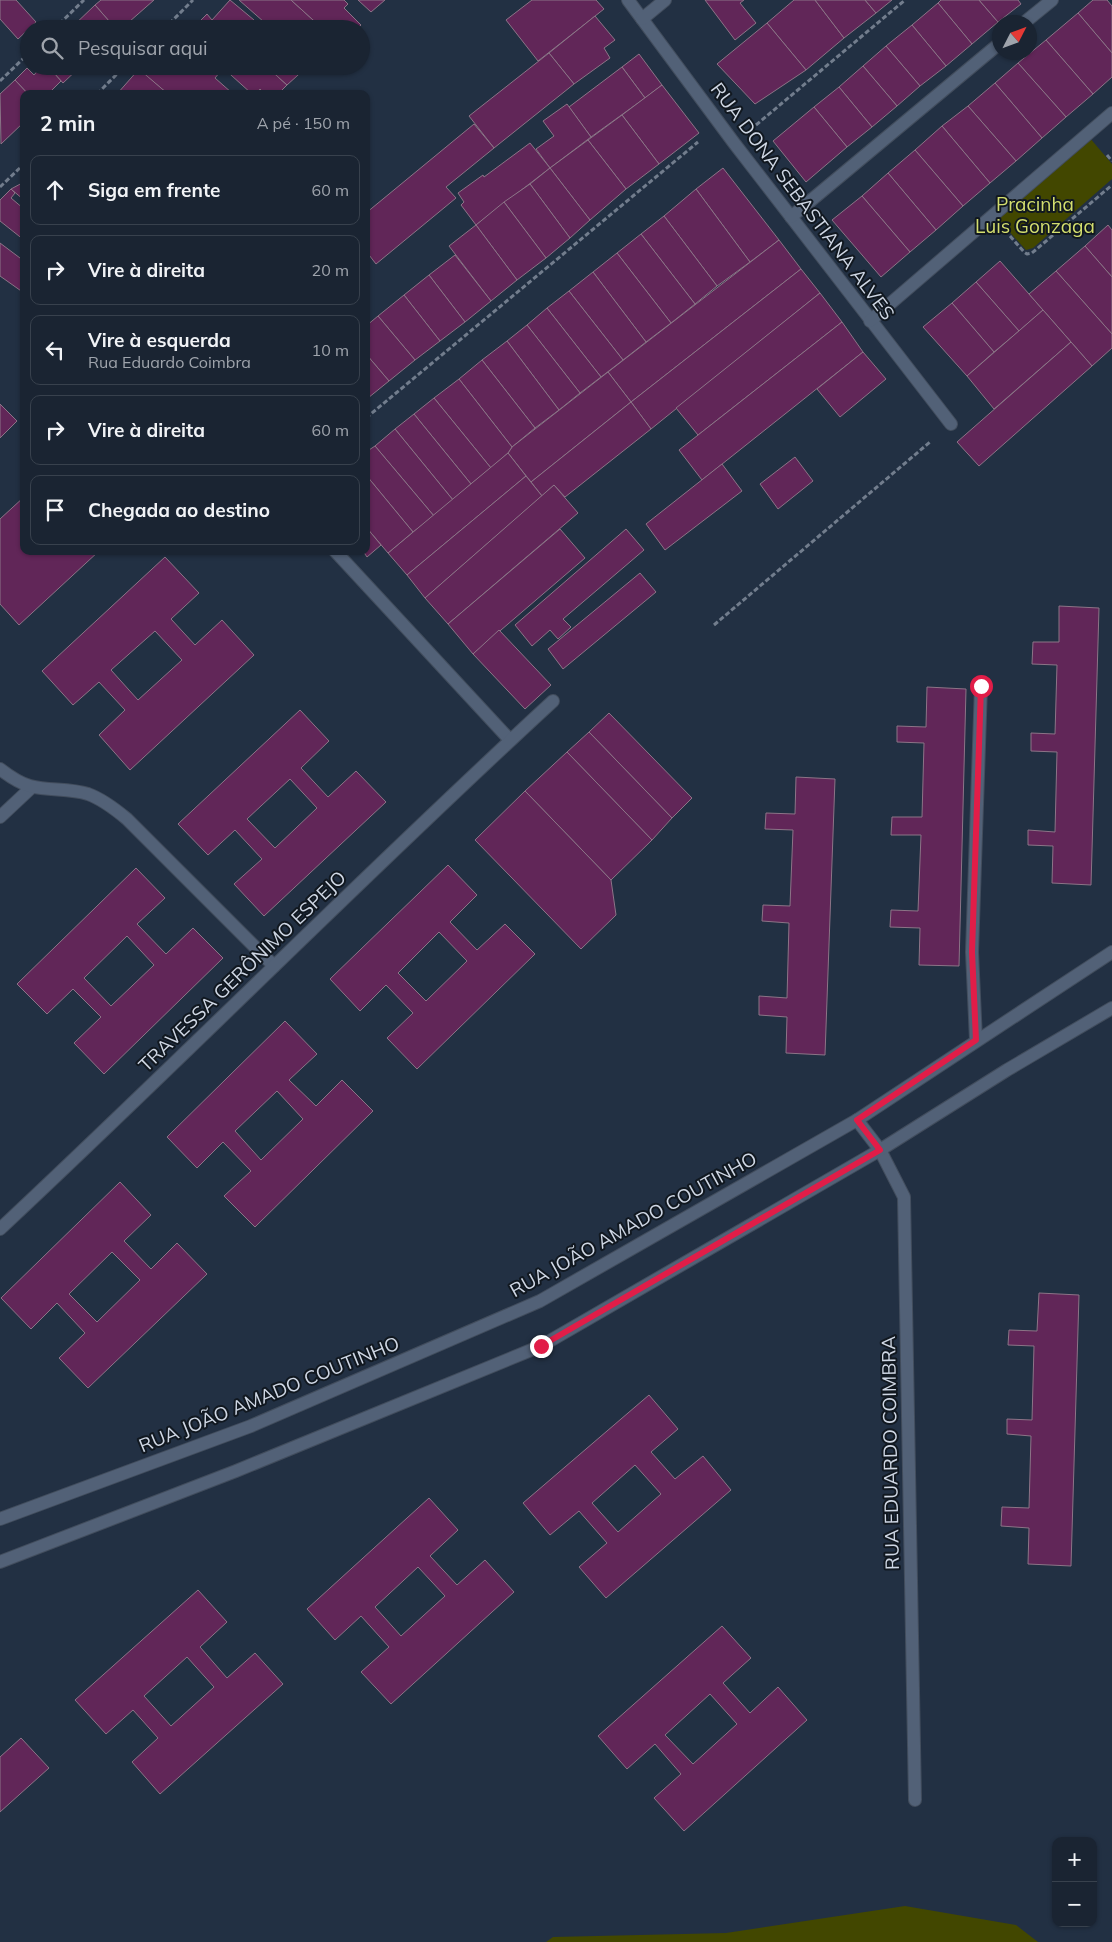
<!DOCTYPE html>
<html lang="pt">
<head>
<meta charset="utf-8">
<style>
  body { margin:0; font-family:Mulish,sans-serif; background:#232c3a; color:#f1f3f6 }
  .controls { position:absolute; right:15px; bottom:15px; display:grid; overflow:hidden; border-radius:10px; box-shadow:0 1px 4px #0004 }
  .controls button { width:45px; height:45px; display:grid; place-items:center; padding:0; border:0; border-bottom:1px solid #38414d; background:#1a2432; color:#f1f3f6; font:25px sans-serif }
  .compass { position:absolute; left:992px; top:15px; width:45px; height:45px; border-radius:50%; background:#1a2432; box-shadow:0 1px 4px #0004; rotate:48deg }
  .stop { position:absolute; width:15px; height:15px; margin:-11px; border:4px solid #e11d48; border-radius:50%; background:#fff }
  .stop.end { background:#e11d48; border-color:#fff; box-shadow:0 1px 5px #0008 }
  .list { margin:0; padding:0; list-style:none }
  h2 { display:flex; justify-content:space-between; align-items:center; height:65px; margin:0; padding:0 20px; font-size:21px }
  h2 small { font-size:16px; font-weight:400; color:#9fa4ac }
  .list li { display:grid; grid-template-columns:32px 1fr auto; gap:15px; align-items:center; box-sizing:border-box; height:70px; margin:0 10px 10px; padding:0 10px; border:1px solid #38414d; border-radius:10px }
  .list b { display:block; font-size:19px; white-space:nowrap }
  .list p { margin:0; font-size:16px; white-space:nowrap; color:#9fa4ac }
  .list em { font-size:16px; font-style:normal; color:#9fa4ac }
  .icon { flex:none; width:28px; height:28px; fill:none; stroke:currentColor; stroke-width:2; stroke-linecap:round; stroke-linejoin:round }
  .map { position:relative; flex:none; width:1112px; height:1942px; overflow:hidden }
  .search { position:absolute; background:#1a2432; box-shadow:0 1px 4px #0004; left:20px; top:20px; width:350px; height:55px; display:flex; align-items:center; gap:12px; box-sizing:border-box; padding:0 18px; border-radius:28px; color:#9fa4ac; font-size:19px }
  .panel { position:absolute; background:#1a2432; box-shadow:0 1px 4px #0004; left:20px; top:90px; width:350px; height:465px; border-radius:10px }
  .map>svg:first-child { display:block }
</style>
</head>
<body>
<div class="map">
<svg width="1112" height="1942" viewBox="0 0 1112 1942">
  <rect width="100%" height="100%" fill="#223043"/>
  <g fill="#424700">
    <polygon points="1089,137 1112,164 1112,179 1033,248 1026,250 996,217"/>
    <polygon points="905,1906 1016,1925 1038,1942 546,1942 553,1937 726,1933"/>
  </g>
  <g fill="#612658" stroke="#8c7487" fill-rule="evenodd">
    <polygon points="0,0 16,0 36,22 18,39 0,19"/>
    <polygon points="101,0 154,0 121,29 116,29 95,5"/>
    <polygon points="230,0 254,20 252,22 259,28 263,23 270,29 223,29 212,20"/>
    <polygon points="239,0 291,0 323,29 270,29 263,23 264,22"/>
    <polygon points="291,0 344,0 348,4 344,8 361,25 357,29 323,29"/>
    <polygon points="358,0 385,0 371,12"/>
    <polygon points="532,0 596,0 604,9 538,61 506,20"/>
    <polygon points="705,0 744,0 740,3 756,23 735,40"/>
    <polygon points="794,0 815,0 844,38 806,70 767,23"/>
    <polygon points="815,0 865,0 876,13 844,38"/>
    <polygon points="865,0 892,0 876,13"/>
    <polygon points="941,0 979,0 998,22 972,44 938,3"/>
    <polygon points="979,0 1018,0 1021,4 998,22"/>
    <polygon points="1093,0 1107,0 1112,6 1112,53 1078,13"/>
    <polygon points="938,3 972,44 946,66 912,25"/>
    <polygon points="95,5 116,29 70,29"/>
    <polygon points="1078,13 1112,53 1112,77 1093,94 1046,40"/>
    <polygon points="207,14 212,20 223,29 192,29"/>
    <polygon points="595,16 615,40 604,48 610,58 574,84 549,53"/>
    <polygon points="767,23 806,70 755,104 717,64"/>
    <polygon points="912,25 946,66 920,86 886,46"/>
    <polygon points="1046,40 1093,94 1066,117 1018,63"/>
    <polygon points="886,46 920,86 897,106 863,66"/>
    <polygon points="549,53 574,84 494,148 469,116"/>
    <polygon points="639,54 662,85 645,98 622,67"/>
    <polygon points="1018,63 1066,117 1042,138 995,83"/>
    <polygon points="42,66 48,66 61,81 48,94 28,94 15,80 27,68 34,75"/>
    <polygon points="48,66 81,66 63,83"/>
    <polygon points="151,66 214,66 220,72 215,78 232,93 168,94 144,74"/>
    <polygon points="221,66 266,66 287,85 278,94 261,94 263,92 260,89 256,94 252,94"/>
    <polygon points="266,66 308,66 287,85"/>
    <polygon points="863,66 897,106 872,127 839,87"/>
    <polygon points="622,67 645,98 591,137 569,107"/>
    <polygon points="139,69 140,70 168,94 117,94"/>
    <polygon points="15,80 28,94 24,94 24,122 1,144 0,94"/>
    <polygon points="995,83 1042,138 1016,161 968,106"/>
    <polygon points="662,85 699,133 659,164 622,115"/>
    <polygon points="839,87 872,127 847,147 814,107"/>
    <polygon points="567,104 591,137 550,168 536,149 554,136 543,121"/>
    <polygon points="968,106 1016,161 990,183 942,126"/>
    <polygon points="814,107 847,147 806,182 773,141"/>
    <polygon points="622,115 659,164 626,189 588,140"/>
    <polygon points="474,124 494,148 446,187 456,198 376,264 366,251 366,213"/>
    <polygon points="942,126 990,183 963,206 915,150"/>
    <polygon points="588,140 626,189 590,220 550,168"/>
    <polygon points="530,143 550,168 476,225 461,205 464,202 458,193 483,175 484,177"/>
    <polygon points="915,150 963,206 936,230 888,173"/>
    <polygon points="550,168 590,220 570,238 530,184"/>
    <polygon points="723,168 779,240 750,262 696,189"/>
    <polygon points="888,173 936,230 910,252 862,196"/>
    <polygon points="24,182 24,200 11,189"/>
    <polygon points="530,184 570,238 546,258 504,202"/>
    <polygon points="11,189 15,193 11,198 24,209 24,240 0,221 0,200"/>
    <polygon points="696,189 750,262 717,286 664,216"/>
    <polygon points="862,196 910,252 881,277 832,220"/>
    <polygon points="504,202 546,258 517,280 476,225"/>
    <polygon points="664,216 717,286 695,304 641,234"/>
    <polygon points="476,225 517,280 491,301 449,246"/>
    <polygon points="1108,225 1112,230 1112,277 1085,246"/>
    <polygon points="641,234 695,304 671,323 617,253"/>
    <polygon points="779,240 801,269 631,402 608,372"/>
    <polygon points="0,243 20,258 24,254 24,293 0,276"/>
    <polygon points="1085,246 1112,277 1112,334 1056,271"/>
    <polygon points="617,253 671,323 646,342 593,272"/>
    <polygon points="455,255 491,301 465,322 429,275"/>
    <polygon points="1000,261 1043,310 1019,331 976,282"/>
    <polygon points="801,269 820,293 651,429 631,402"/>
    <polygon points="1056,271 1112,334 1112,348 1092,366 1029,294"/>
    <polygon points="593,272 646,342 623,360 569,291"/>
    <polygon points="429,275 465,322 440,341 404,295"/>
    <polygon points="976,282 1019,331 994,352 952,303"/>
    <polygon points="569,291 623,360 601,377 547,308"/>
    <polygon points="820,293 842,322 698,435 676,408"/>
    <polygon points="404,295 440,341 415,360 378,316"/>
    <polygon points="952,303 994,352 967,376 923,327"/>
    <polygon points="547,308 601,377 580,393 527,325"/>
    <polygon points="1043,310 1071,342 994,409 967,376"/>
    <polygon points="378,316 415,360 389,381 366,354 366,326"/>
    <polygon points="842,322 863,352 702,480 679,450"/>
    <polygon points="527,325 580,393 559,410 507,341"/>
    <polygon points="507,341 559,410 535,428 482,360"/>
    <polygon points="1071,342 1092,366 979,466 957,442"/>
    <polygon points="863,352 886,379 840,417 817,389"/>
    <polygon points="366,354 389,381 368,398 366,396"/>
    <polygon points="482,360 535,428 512,447 459,379"/>
    <polygon points="608,372 631,402 531,482 508,453 512,447"/>
    <polygon points="459,379 512,447 508,453 491,468 434,398"/>
    <polygon points="434,398 491,468 471,484 414,414"/>
    <polygon points="631,402 651,429 565,497 554,485 542,496 531,482"/>
    <polygon points="0,404 17,421 0,438"/>
    <polygon points="414,414 471,484 453,500 395,429"/>
    <polygon points="395,429 453,500 434,516 375,446"/>
    <polygon points="375,446 434,516 413,532 366,475 366,452"/>
    <polygon points="508,453 526,476 407,575 388,553"/>
    <polygon points="795,457 813,481 778,509 760,484"/>
    <polygon points="722,464 742,491 665,550 646,524"/>
    <polygon points="366,475 413,532 388,553 366,527"/>
    <polygon points="526,476 542,496 425,598 407,575"/>
    <polygon points="554,485 578,513 448,624 425,598"/>
    <polygon points="24,497 24,551 99,551 19,625 0,604 0,519"/>
    <polygon points="366,527 381,545 367,557 363,551 366,551"/>
    <polygon points="560,529 585,558 473,654 448,624"/>
    <polygon points="626,529 644,550 563,619 571,627 558,639 550,630 532,646 515,625"/>
    <path d="M165,557L199,593L171,619L195,645L222,620L254,655L130,770L99,735L125,710L99,682L73,705L42,671ZM155,631L182,660L138,700L111,670Z"/>
    <polygon points="640,573 656,592 563,669 548,649"/>
    <polygon points="1059,606 1099,608 1091,885 1052,883 1053,846 1028,845 1028,830 1055,832 1057,752 1031,751 1031,733 1055,734 1057,665 1032,664 1033,642 1059,642"/>
    <polygon points="499,630 551,685 525,709 473,654"/>
    <polygon points="927,687 966,689 959,966 919,965 920,928 890,927 891,910 918,911 921,835 891,835 892,817 922,817 924,743 897,742 897,726 926,727"/>
    <path d="M300,710L329,741L301,768L328,797L356,771L386,802L264,916L234,884L262,859L235,830L208,855L178,824ZM290,779L317,808L275,848L247,819Z"/>
    <polygon points="609,713 692,798 672,818 589,732"/>
    <polygon points="589,732 672,818 652,840 567,752"/>
    <polygon points="567,752 652,840 611,880 525,791"/>
    <polygon points="796,777 835,779 825,1055 786,1053 787,1017 759,1015 759,996 787,998 789,923 762,921 763,905 790,906 793,830 765,829 766,813 795,814"/>
    <polygon points="525,791 611,880 616,915 581,949 475,840"/>
    <path d="M448,865L477,895L450,922L477,950L505,924L535,954L417,1069L387,1038L413,1013L386,985L360,1011L330,979ZM439,932L467,961L426,1001L398,973Z"/>
    <path d="M136,868L165,898L137,924L166,954L193,928L223,958L104,1074L74,1043L101,1017L73,989L47,1014L17,984ZM127,936L154,965L111,1006L84,978Z"/>
    <path d="M285,1021L317,1054L289,1080L316,1106L342,1080L373,1111L255,1227L224,1196L251,1171L223,1142L197,1168L167,1137ZM277,1091L303,1119L261,1160L235,1131Z"/>
    <path d="M120,1182L151,1215L124,1241L151,1269L177,1243L207,1274L88,1388L59,1358L85,1333L57,1303L31,1329L1,1298ZM112,1252L140,1280L97,1322L69,1294Z"/>
    <polygon points="1039,1293 1079,1295 1071,1566 1028,1564 1029,1528 1001,1526 1002,1507 1029,1508 1031,1436 1007,1434 1007,1419 1032,1420 1034,1346 1008,1345 1009,1330 1037,1331"/>
    <path d="M649,1395L678,1429L651,1452L675,1479L703,1456L731,1490L606,1598L579,1567L607,1543L579,1511L550,1535L523,1503ZM635,1465L661,1494L618,1532L592,1503Z"/>
    <path d="M429,1498L458,1530L430,1556L457,1585L485,1560L514,1592L391,1704L361,1672L389,1647L361,1616L335,1640L307,1609ZM418,1567L445,1596L401,1636L375,1607Z"/>
    <path d="M198,1590L227,1622L200,1647L227,1678L255,1653L283,1684L160,1794L132,1762L158,1738L133,1710L106,1734L75,1700ZM187,1657L214,1687L171,1726L144,1696Z"/>
    <path d="M722,1626L751,1658L723,1683L750,1713L778,1687L807,1720L684,1831L654,1798L681,1774L655,1744L627,1769L598,1736ZM710,1694L737,1724L693,1764L665,1735Z"/>
    <polygon points="21,1738 49,1768 0,1812 0,1757"/>
  </g>
  <g fill="none" stroke-linecap="round" stroke-linejoin="round">
    <defs>
      <g id="service">
        <polyline points="335,551 510,740"/>
        <polyline points="0,817 32,787"/>
      </g>
      <g id="minor">
        <polyline points="628,0 734,143 951,424"/>
        <polyline points="642,19 665,0"/>
        <polyline points="1025,22 1052,0"/>
        <polyline points="791,217 1000,43"/>
        <polyline points="870,321 1112,113"/>
        <path d="M0,769C9,776 19,783 30,786C49,791 69,788 88,794C102,799 115,809 127,819L274,966"/>
        <polyline points="976,1040 972,952 981,686"/>
        <polyline points="857,1120 880,1150 904,1197 915,1800"/>
        <path d="M0,1229C186,1055 365,874 553,701"/>
      </g>
      <g id="tertiary">
        <polyline points="0,1519 251,1426 540,1301 857,1120 1112,952"/>
        <polyline points="0,1562 236,1471 541,1346 880,1150 1007,1070 1112,1008"/>
      </g>
    </defs>
    <use href="#service" stroke="#424d5d" stroke-width="14"/>
    <use href="#minor" stroke="#424d5d" stroke-width="14"/>
    <use href="#tertiary" stroke="#424d5d" stroke-width="14"/>
    <g stroke="#727d8d" stroke-width="3" stroke-dasharray="5 2.5" stroke-linecap="butt">
      <polyline points="54,29 84,0"/>
      <polyline points="164,29 193,0"/>
      <polyline points="0,81 29,53"/>
      <polyline points="97,94 125,66"/>
      <polyline points="756,125 905,0"/>
      <polyline points="1107,155 1112,161"/>
      <polyline points="0,187 24,164"/>
      <polyline points="1010,236 1024,252 1027,254 1032,253 1112,185"/>
      <polyline points="366,418 698,142"/>
      <polyline points="714,625 930,442"/>
    </g>
    <use href="#service" stroke="#526177" stroke-width="12"/>
    <use href="#minor" stroke="#526177" stroke-width="12"/>
    <use href="#tertiary" stroke="#526177" stroke-width="12"/>
  </g>
  <g fill="none" stroke-linecap="round" stroke-linejoin="round">
    <polyline stroke="#e11d48" stroke-width="6" points="541,1346 880,1150 857,1120 976,1040 972,952 981,686"/>
  </g>
  <g text-anchor="middle" dominant-baseline="central" stroke-width="4" stroke-linejoin="round" paint-order="stroke">
    <g font-size="19" fill="#cfd7e4" stroke="#111820">
      <text transform="translate(803 201) rotate(53)">RUA DONA SEBASTIANA ALVES</text>
      <text transform="translate(242 971) rotate(-44)">TRAVESSA GERÔNIMO ESPEJO</text>
      <text transform="translate(633 1224) rotate(-29)">RUA JOÃO AMADO COUTINHO</text>
      <text transform="translate(269 1394) rotate(-22)">RUA JOÃO AMADO COUTINHO</text>
      <text transform="translate(890 1453) rotate(-91)">RUA EDUARDO COIMBRA</text>
    </g>
    <g font-size="19" fill="#d3de6e" stroke="#111820">
      <text x="1035" y="204">Pracinha<tspan x="1035" dy="22">Luis Gonzaga</tspan></text>
    </g>
  </g>
</svg>
<div class="controls">
<button>+</button>
<button>−</button>
</div>
<svg class="compass" viewBox="-18 -18 36 36"><path d="M0-13l5 13h-10z" fill="#e53935"/><path d="M0 13l5-13h-10z" fill="#9fa4ac"/></svg>
<div class="stop" style="left:981px;top:686px"></div>
<div class="stop end" style="left:541px;top:1346px"></div>
<div class="search"><svg class="icon" aria-label="search" viewBox="0 0 24 24"><circle cx="10" cy="10" r="6"/><path d="M15 15l6 6"/></svg>Pesquisar aqui</div>
<section class="panel">
<h2>2 min<small>A pé · 150 m</small></h2>
<ul class="list">
<li><svg class="icon" aria-label="ahead" viewBox="0 0 24 24"><path d="M12 20V5M6 11l6-6 6 6"/></svg><div><b>Siga em frente</b></div><em>60 m</em></li>
<li><svg class="icon" aria-label="right" viewBox="0 0 24 24"><path d="M7 20v-9h11M14 6l5 5-5 5"/></svg><div><b>Vire à direita</b></div><em>20 m</em></li>
<li><svg class="icon" aria-label="left" viewBox="0 0 24 24"><path d="M17 20v-9H6M10 6l-5 5 5 5"/></svg><div><b>Vire à esquerda</b><p>Rua Eduardo Coimbra</p></div><em>10 m</em></li>
<li><svg class="icon" aria-label="right" viewBox="0 0 24 24"><path d="M7 20v-9h11M14 6l5 5-5 5"/></svg><div><b>Vire à direita</b></div><em>60 m</em></li>
<li><svg class="icon" aria-label="arrive" viewBox="0 0 24 24"><path d="M6 21V4h12l-3 4 3 4H6"/></svg><div><b>Chegada ao destino</b></div></li>
</ul>
</section>
</div>
</body>
</html>
